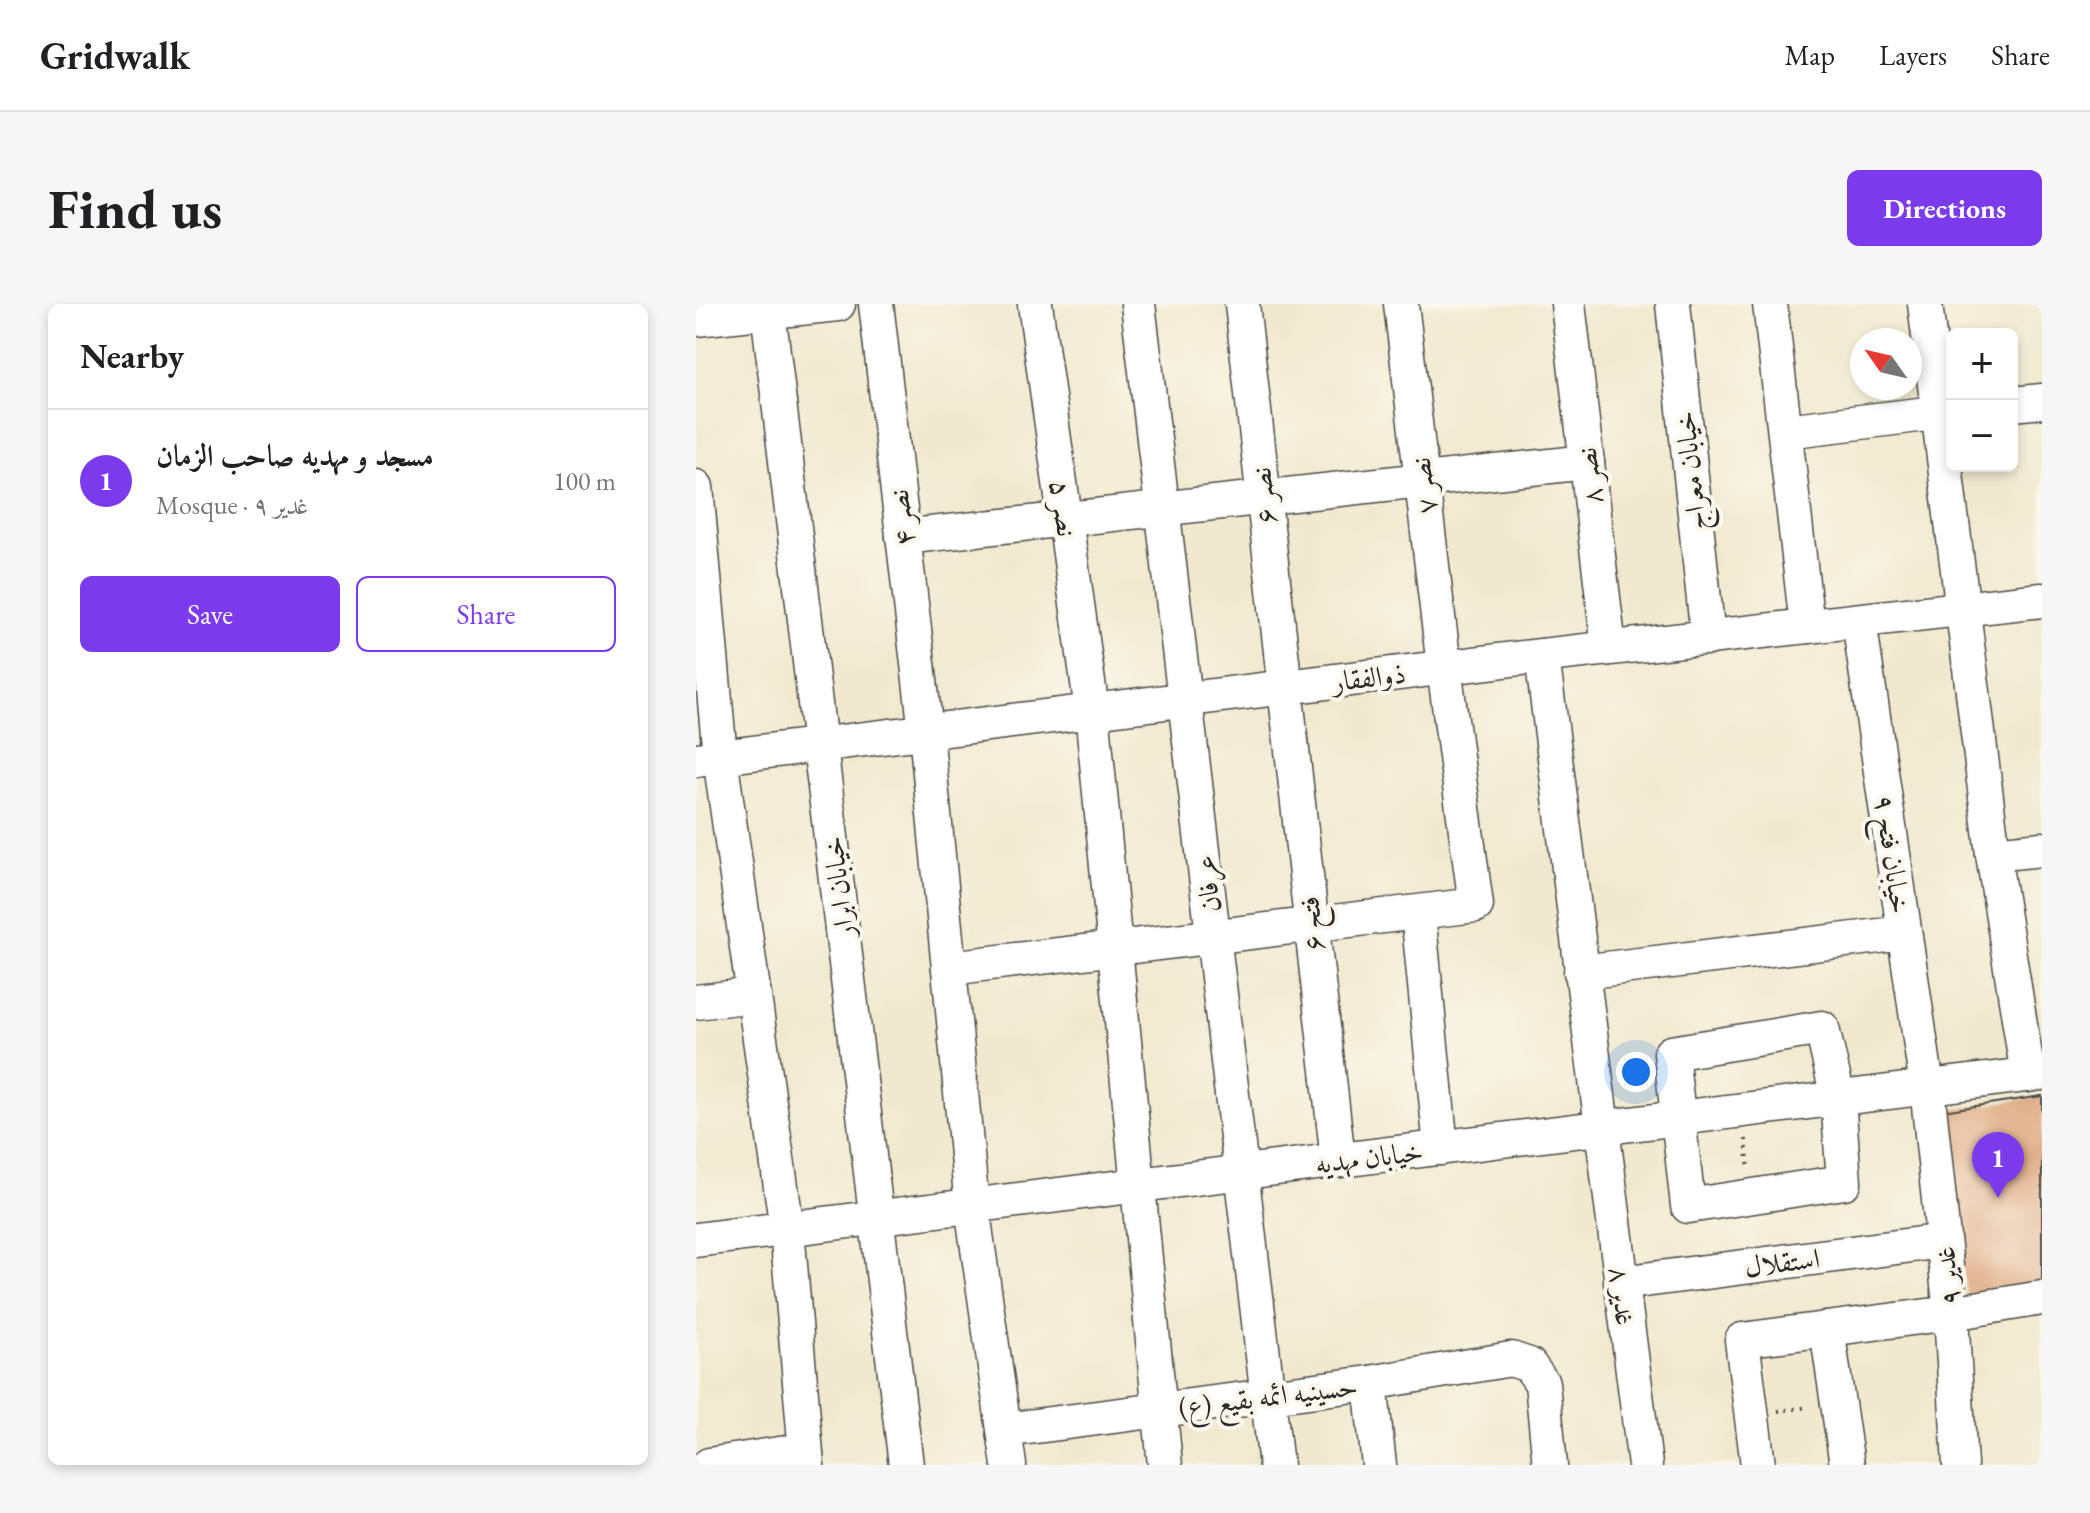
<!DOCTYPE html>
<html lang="en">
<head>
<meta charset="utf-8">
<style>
  body { margin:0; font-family:"EB Garamond",Amiri,serif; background:#f6f6f6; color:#202124 }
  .controls { position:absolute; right:24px; top:24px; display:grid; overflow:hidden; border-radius:12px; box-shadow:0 4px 12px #0003 }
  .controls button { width:72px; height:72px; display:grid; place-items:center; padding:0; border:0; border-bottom:2px solid #e0e0e0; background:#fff; color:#202124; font:40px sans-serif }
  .compass { position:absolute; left:1154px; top:24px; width:72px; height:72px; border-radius:50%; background:#fff; box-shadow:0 4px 12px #0003; rotate:304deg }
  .you { position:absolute; left:940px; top:768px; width:28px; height:28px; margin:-20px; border:6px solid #fff; border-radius:50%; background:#1a73e8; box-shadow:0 0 0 12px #1a73e833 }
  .badge { display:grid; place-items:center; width:52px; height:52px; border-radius:50%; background:#7c3aed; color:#fff; font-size:26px; font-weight:700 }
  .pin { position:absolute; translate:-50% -66px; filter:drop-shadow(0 2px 4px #0008) }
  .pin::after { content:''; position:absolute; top:42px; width:28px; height:24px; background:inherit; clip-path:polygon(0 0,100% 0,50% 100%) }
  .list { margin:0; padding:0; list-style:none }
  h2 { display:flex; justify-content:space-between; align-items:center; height:104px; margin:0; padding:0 32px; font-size:34px }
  h2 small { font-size:26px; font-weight:400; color:#757577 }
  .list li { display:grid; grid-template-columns:52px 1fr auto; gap:24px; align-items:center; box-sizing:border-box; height:144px; padding:0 32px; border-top:2px solid #e0e0e0 }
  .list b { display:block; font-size:30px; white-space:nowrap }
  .list p { margin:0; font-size:26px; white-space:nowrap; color:#757577 }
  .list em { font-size:26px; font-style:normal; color:#757577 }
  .actions { display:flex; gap:16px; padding:24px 32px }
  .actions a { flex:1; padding:18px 0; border:2px solid #7c3aed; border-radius:12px; text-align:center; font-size:28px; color:#7c3aed }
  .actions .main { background:#7c3aed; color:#fff }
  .map { position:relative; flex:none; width:1346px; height:1161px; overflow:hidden; border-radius:12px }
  header { display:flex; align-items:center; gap:48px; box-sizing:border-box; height:112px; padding:0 40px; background:#fff; border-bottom:2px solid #e0e0e0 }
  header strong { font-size:38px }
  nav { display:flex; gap:44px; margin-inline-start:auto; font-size:28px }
  .intro { display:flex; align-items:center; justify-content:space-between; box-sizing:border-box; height:192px; padding:0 48px }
  h1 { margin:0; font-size:56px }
  .button { padding:20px 36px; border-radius:12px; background:#7c3aed; color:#fff; font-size:28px; font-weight:700 }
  main { display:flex; gap:48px; padding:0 48px }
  aside { flex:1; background:#fff; border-radius:12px; box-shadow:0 4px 12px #0003 }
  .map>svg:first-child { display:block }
</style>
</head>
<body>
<header>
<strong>Gridwalk</strong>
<nav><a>Map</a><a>Layers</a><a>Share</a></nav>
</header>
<div class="intro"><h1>Find us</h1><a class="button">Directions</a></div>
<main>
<aside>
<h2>Nearby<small></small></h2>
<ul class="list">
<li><span class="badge">1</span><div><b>مسجد و مهدیه صاحب الزمان</b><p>Mosque · غدیر ۹</p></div><em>100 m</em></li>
</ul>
<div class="actions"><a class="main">Save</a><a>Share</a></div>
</aside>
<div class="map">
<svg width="1346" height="1161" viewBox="0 0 1346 1161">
  <rect width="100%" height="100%" fill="#fbf7ec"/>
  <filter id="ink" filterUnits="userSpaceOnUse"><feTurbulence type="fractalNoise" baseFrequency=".0125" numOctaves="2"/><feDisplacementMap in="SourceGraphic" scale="16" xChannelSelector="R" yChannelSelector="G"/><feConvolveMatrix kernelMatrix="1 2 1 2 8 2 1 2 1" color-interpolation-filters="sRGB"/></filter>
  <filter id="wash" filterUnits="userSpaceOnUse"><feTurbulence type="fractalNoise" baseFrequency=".006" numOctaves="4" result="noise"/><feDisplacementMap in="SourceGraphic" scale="32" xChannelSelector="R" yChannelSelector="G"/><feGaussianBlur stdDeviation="1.8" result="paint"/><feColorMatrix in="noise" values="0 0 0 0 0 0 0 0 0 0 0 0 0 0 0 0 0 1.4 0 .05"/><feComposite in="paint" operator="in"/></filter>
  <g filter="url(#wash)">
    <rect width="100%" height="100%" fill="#f1e9cf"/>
    <g id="blocks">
      <polygon fill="#dca278" points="1346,792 1346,981 1270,991 1246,807"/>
    </g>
  </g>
  <g filter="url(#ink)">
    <use href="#blocks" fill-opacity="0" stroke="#494844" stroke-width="2"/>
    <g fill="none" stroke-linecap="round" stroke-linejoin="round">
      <defs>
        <g id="minor">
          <polyline points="180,0 230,428 276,902 313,1161"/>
          <polyline points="339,0 396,407 469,1161"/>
          <polyline points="442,0 580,1161"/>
          <polyline points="546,0 642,856"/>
          <polyline points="872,0 913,344"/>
          <polyline points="977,0 1012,334"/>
          <polyline points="1074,0 1111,322"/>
          <polyline points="1229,0 1297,550 1332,771"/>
          <polyline points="72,6 210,1161"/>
          <polyline points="0,15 142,0"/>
          <polyline points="1316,100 1346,97"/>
          <polyline points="1089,127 1256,107"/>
          <polyline points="0,183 24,453 91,925 111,1161"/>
          <polyline points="207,233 891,158"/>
          <polyline points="1163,317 1231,783 1255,1009 1264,1161"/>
          <polyline points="846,352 949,1161"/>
          <polyline points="0,456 817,355 1346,296"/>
          <polyline points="1297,550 1346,545"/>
          <polyline points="722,609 745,844"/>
          <polyline points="253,664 780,601 748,363 705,0"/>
          <polyline points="885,668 1208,629"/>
          <polyline points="0,698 58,691"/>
          <polygon points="1126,724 1142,794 1148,878 992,902 975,749"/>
          <polyline points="0,936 1346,769"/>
          <polyline points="925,979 1247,937"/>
          <polyline points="1131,1025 1151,1161"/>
          <polyline points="674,1079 683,1161"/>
          <polyline points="309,1126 674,1079 815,1055 833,1061 846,1079 854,1161"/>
          <polyline points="13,1161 109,1146"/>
          <polyline points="1062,1161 1046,1036 1255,1009 1346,994"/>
        </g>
      </defs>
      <use href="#minor" stroke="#494844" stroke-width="37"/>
      <g stroke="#494844" stroke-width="4" stroke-dasharray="2 6" stroke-linecap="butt">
        <polyline points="1050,835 1053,866"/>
        <polyline points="1082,1107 1113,1103"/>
      </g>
      <use href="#minor" stroke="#fff" stroke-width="34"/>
    </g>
  </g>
  <g text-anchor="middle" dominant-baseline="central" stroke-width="8" stroke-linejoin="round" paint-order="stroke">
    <g font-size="28" fill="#2b2b2b" stroke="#fbf7ec">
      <text transform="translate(994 167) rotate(-96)">خیابان معراج</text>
      <text transform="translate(893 172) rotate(-97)">نصر ۸</text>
      <text transform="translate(727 182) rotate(-97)">نصر ۷</text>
      <text transform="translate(567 192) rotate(-96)">نصر ۶</text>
      <text transform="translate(368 204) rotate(82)">نصر ۵</text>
      <text transform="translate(205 214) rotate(-97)">نصر ۴</text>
      <text transform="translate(673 373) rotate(-7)">ذوالفقار</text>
      <text transform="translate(1197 550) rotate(82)">خیابان فتح ۹</text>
      <text transform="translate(511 580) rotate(-97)">عرفان</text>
      <text transform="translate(142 583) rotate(-97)">خیابان ابرار</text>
      <text transform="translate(615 620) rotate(-96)">فتح ۶</text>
      <text transform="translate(673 853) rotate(-7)">خیابان مهدیه</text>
      <text transform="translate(1086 958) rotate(-7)">استقلال</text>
      <text transform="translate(1251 972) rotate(-96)">غدیر ۹</text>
      <text transform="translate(927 992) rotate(83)">غدیر ۸</text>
      <text transform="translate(572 1092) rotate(-7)">حسینیه ائمه بقیع (ع)</text>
    </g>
  </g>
</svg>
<div class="controls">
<button>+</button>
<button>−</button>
</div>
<svg class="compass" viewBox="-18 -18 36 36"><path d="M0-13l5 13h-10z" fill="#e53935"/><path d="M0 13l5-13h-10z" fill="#757577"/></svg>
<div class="you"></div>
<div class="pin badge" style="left:1302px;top:894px">1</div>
</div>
</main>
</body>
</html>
